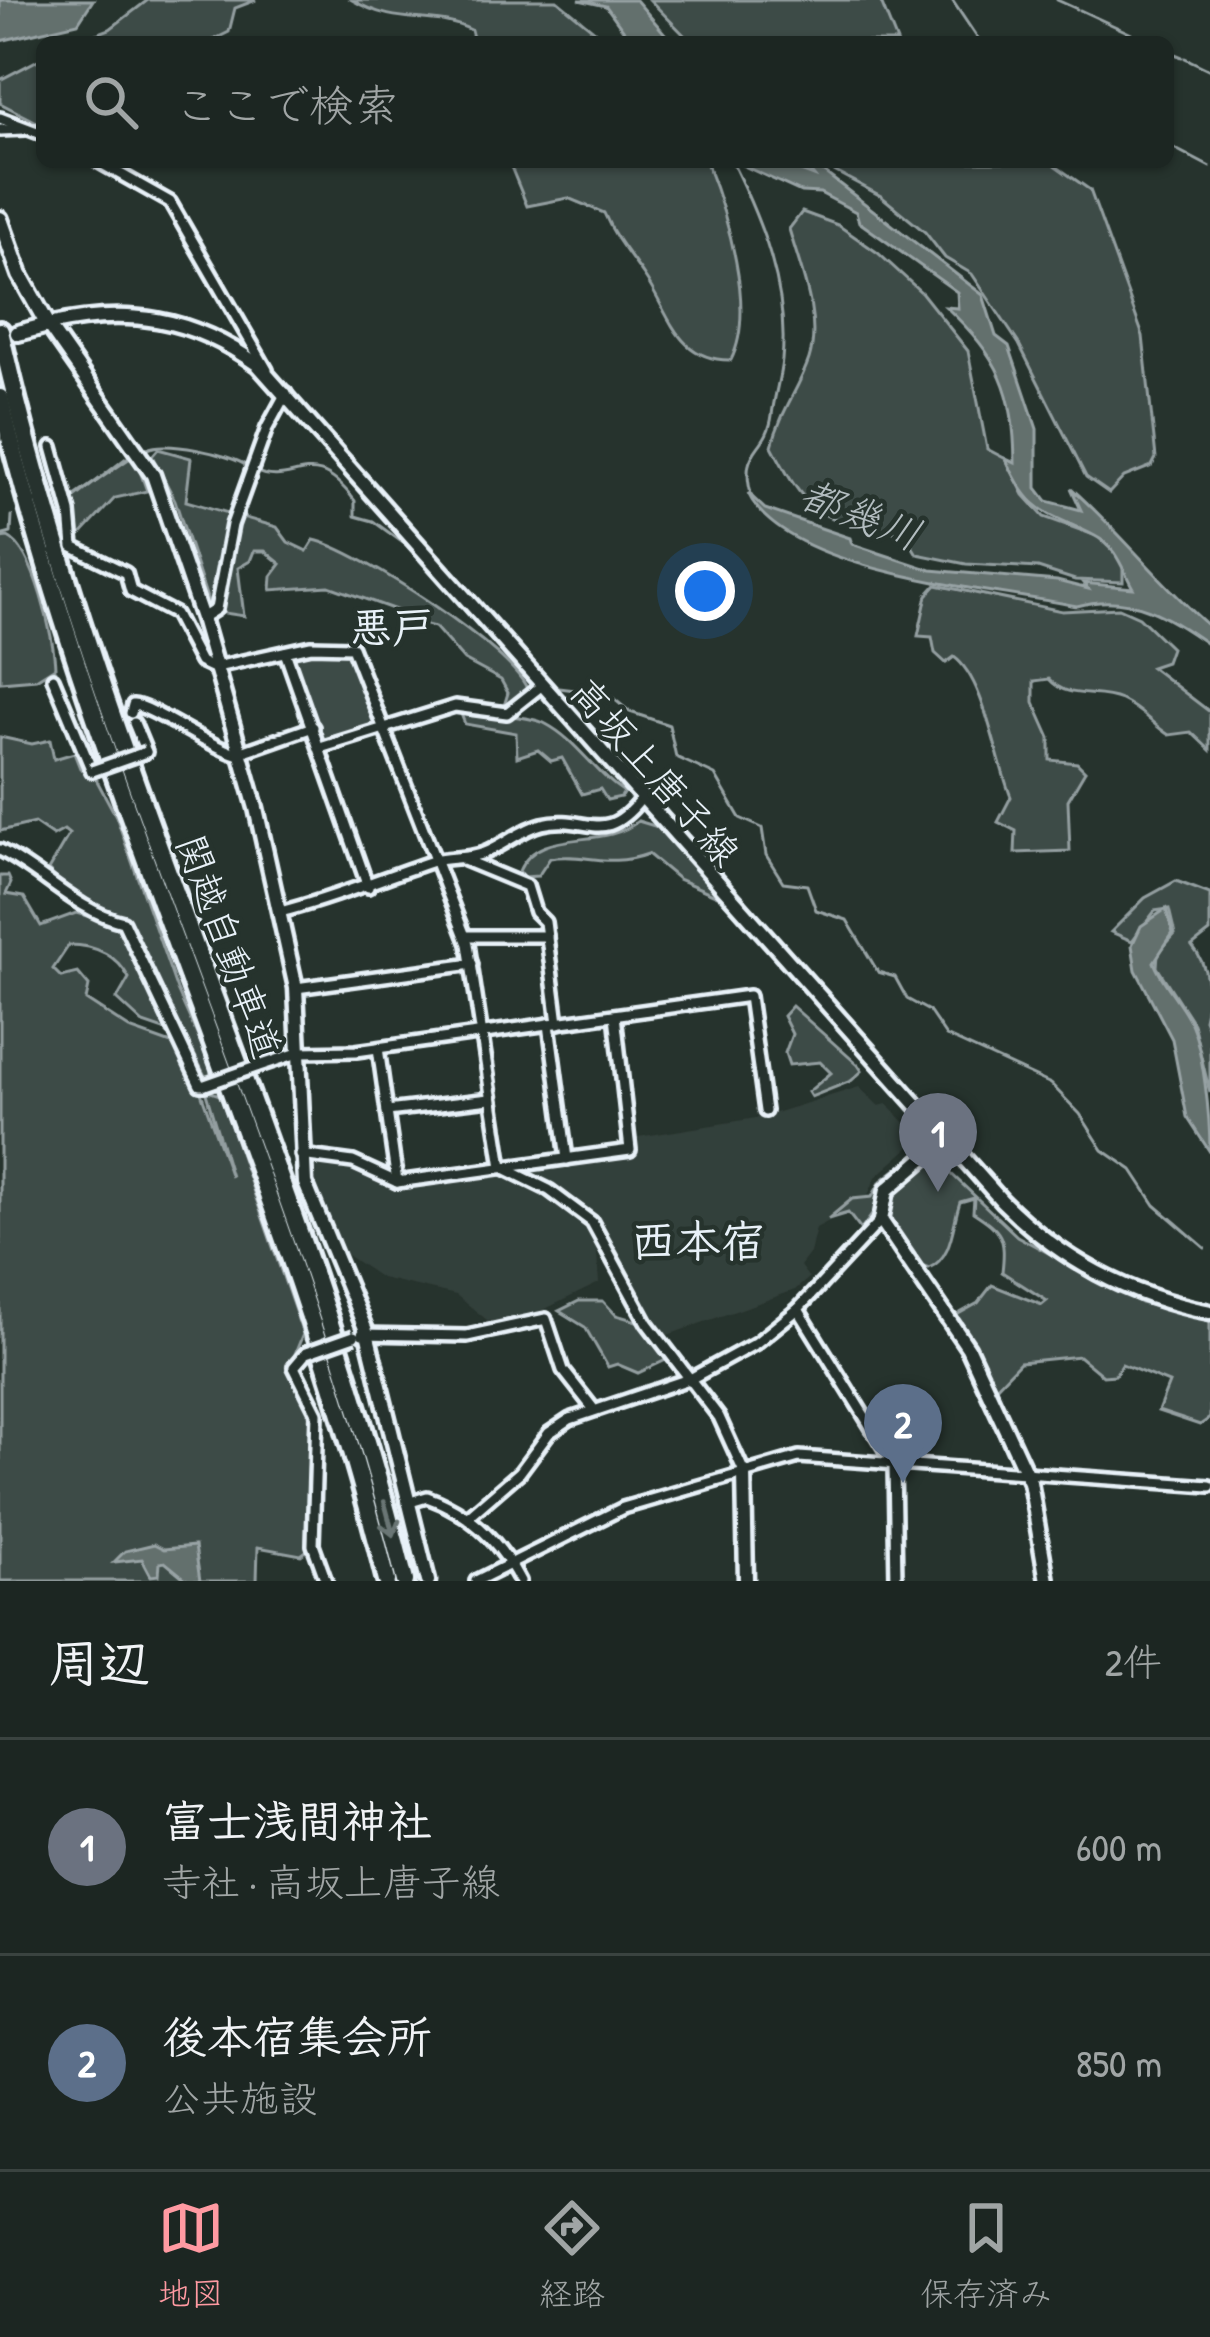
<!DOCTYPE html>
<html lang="ja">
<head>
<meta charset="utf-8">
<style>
  body { margin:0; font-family:"Patrick Hand","Klee One",sans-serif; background:#252e2a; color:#f1f3f6 }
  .you { position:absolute; left:705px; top:591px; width:42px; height:42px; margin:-30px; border:9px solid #fff; border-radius:50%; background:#1a73e8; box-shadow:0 0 0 18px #1a73e833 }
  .badge { display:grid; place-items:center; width:78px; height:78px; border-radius:50%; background:#ff9aa2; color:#fff; font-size:39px; font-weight:700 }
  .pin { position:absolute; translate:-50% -99px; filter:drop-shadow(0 3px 6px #0008) }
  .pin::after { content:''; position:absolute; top:63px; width:42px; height:36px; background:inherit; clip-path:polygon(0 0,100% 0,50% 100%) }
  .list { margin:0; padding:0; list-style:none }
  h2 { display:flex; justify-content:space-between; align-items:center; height:156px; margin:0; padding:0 48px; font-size:51px }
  h2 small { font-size:39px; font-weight:400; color:#a0a5a5 }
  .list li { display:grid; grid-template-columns:78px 1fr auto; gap:36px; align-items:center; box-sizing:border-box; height:216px; padding:0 48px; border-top:3px solid #3a4340 }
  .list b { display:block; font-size:45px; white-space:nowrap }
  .list p { margin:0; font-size:39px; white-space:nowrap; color:#a0a5a5 }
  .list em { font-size:39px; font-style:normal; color:#a0a5a5 }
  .icon { flex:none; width:66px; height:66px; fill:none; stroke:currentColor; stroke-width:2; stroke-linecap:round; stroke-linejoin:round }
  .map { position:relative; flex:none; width:1210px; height:1581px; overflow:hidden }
  .search { position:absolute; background:#1c2622; box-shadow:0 3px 9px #0004; left:36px; right:36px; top:36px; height:132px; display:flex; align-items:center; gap:30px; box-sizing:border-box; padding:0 42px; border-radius:18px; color:#a0a5a5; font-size:45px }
  .sheet { height:588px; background:#1c2622 }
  nav { display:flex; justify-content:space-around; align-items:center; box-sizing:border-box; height:168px; border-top:3px solid #3a4340; background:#1c2622; font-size:33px; color:#a0a5a5 }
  nav a { display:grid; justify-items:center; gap:6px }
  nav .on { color:#ff9aa2 }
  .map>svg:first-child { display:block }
</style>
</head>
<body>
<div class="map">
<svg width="1210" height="1581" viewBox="0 0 1210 1581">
  <rect width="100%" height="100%" fill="#26332d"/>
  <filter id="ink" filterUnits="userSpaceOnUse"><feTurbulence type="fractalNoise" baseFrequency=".00833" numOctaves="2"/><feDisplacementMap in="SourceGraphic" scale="24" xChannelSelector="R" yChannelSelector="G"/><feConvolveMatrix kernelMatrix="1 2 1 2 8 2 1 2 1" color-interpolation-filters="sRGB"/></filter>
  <g filter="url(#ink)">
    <g fill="#333f3a">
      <polygon points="859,1087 879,1106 887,1104 920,1138 876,1177 865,1202 816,1228 810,1253 800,1266 809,1278 795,1290 665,1336 647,1315 599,1224 520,1170 631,1156 638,1137 762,1117"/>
      <polygon points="307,1160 351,1165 395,1186 502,1171 535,1187 586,1222 596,1238 599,1283 512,1325 487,1320 456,1295 381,1278 338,1249"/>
    </g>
    <g fill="#3e4b47" stroke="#939ea0" stroke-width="3">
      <polygon points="148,0 256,0 235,8 229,32 209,42 75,42 110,29"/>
      <path d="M352,0H557L608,42H474L471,30C432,11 399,28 352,0Z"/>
      <polygon points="650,0 880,0 897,42 691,42"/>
      <polygon points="42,58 42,122 37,122 0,103 0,80"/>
      <path d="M509,162H706C726,212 757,310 731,360C676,361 670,313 644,276C629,254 615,239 604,213L568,198L527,206Z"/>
      <polygon points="817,162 1050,162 1090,190 1143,336 1156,458 1152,466 1124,477 1109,493 1086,477 1019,344 972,274 945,258 925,232 881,196"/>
      <path d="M802,212L838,225L878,253L922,293L968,351L987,449L1006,459L1024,495L1044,517L1097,536L1123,561V582L1075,580L1038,568L966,564L917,554C897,514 848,534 816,509C795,492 784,468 772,446C780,412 799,389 809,359C822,318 800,268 789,229Z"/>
      <path d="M158,449L191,458L186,501L277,527L288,542L307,551L314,540C355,548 520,654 528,692L504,706L508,693L501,680L464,660L435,627L406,620L404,613L329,586L271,590L272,576L281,564L265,551H254L250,561L238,568L244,616L211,611L175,500L152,456Z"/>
      <polygon points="126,458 136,460 147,491 115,498 77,539 71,501"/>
      <path d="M8,537C34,549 54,638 55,667L36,679L0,682V538Z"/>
      <path d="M936,585L1062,611L1119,608L1139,617L1171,648L1166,662L1151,667L1210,712V750L1191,732L1169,735C1152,724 1141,709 1121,700C1096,689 1068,701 1049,679L1034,681V702L1050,738V760L1077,763L1085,771L1068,800L1070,851L1015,853L1016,831L998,822L1011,797C996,761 985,679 954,657L946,663L935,653L932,637L918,636L927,595Z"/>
      <polygon points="321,649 351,654 381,724 321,742 290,655"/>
      <path d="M472,708C494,717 530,715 546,724C578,741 594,773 624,792L621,797L607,800L600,789L582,794L562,758L551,761L538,750L517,757L516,733L465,724L459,709Z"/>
      <polygon points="0,737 32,744 50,740 54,759 74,753 80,768 96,779 116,816 177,990 212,1068 210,1075 205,1076 128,921 78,901 48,870 69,834 64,830 53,836 34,823 0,831"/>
      <path d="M638,821L658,827L720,897L678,879L648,854C606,869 585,852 550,858L538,876L524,877L519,871C539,825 602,851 638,821Z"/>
      <path d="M0,876H8L11,883L6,894L24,897L41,926L76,913L120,925L172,1033L143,1023L117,999L129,978C116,954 95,945 69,945L53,969L61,977L78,973L89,986L86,1000L132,1030L177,1046L199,1087L231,1177L205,1090L220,1095L232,1129L303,1334L289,1369L314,1418L309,1549L301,1555L258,1547L257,1581H0Z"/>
      <path d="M1176,881L1210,894V932L1192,946C1210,968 1210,993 1204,1019L1210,1033V1093L1193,1023L1157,967L1158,953L1175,934L1169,909L1155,911L1132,941L1111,932L1145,898Z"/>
      <polygon points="792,1006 858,1065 862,1071 851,1081 811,1097 808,1092 831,1073 820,1062 789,1065 785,1053 792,1034 783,1016"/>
      <path d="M924,1148L1017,1236L1141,1303L1210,1318V1418L1200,1425L1158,1411L1169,1383L1122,1364L1115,1375L1103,1376L1079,1356L1020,1362L993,1390L953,1317L978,1303L992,1285L1042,1305L1047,1301L1002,1272C1006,1236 1002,1231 973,1212L974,1198L960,1202C952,1225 953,1257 929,1268L914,1262L877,1208L861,1230L848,1213L828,1219L852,1199L872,1197L881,1181Z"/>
      <polygon points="579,1301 603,1301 616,1315 640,1322 666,1360 638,1373 617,1364 608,1367 585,1327 559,1311"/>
    </g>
    <g fill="#636f6d" stroke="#98a3a5" stroke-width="3">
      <polygon points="0,0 93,0 78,23 0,41"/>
      <polygon points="579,0 636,0 672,42 632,42 606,6"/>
      <path d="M735,162H776L814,176L803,162H811L983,295L996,336L1009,346L1037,429V488L1047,501L1081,510L1071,488C1120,531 1160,584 1210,627V646C1170,617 1129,591 1077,606C995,589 785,574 748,493L765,509L850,538L852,544L931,570L1057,581L1088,589L1083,583L1133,588C1122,569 1117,547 1095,536C1046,511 1031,516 1006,459L1015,463C1014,390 1000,358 946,307L958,308L957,292L859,222L856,212L820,193L801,192Z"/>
      <path d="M1166,909L1173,933L1154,962C1161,981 1179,1000 1189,1019C1204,1048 1210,1119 1210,1152L1187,1117L1172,1039L1136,970L1132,945L1141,926Z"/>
      <polygon points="154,1544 164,1549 195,1546 200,1581 188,1581 165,1562 160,1563 159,1575 151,1576 142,1559 114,1562 125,1551"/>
    </g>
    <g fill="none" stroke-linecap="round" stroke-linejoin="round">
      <g stroke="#98a3a5" stroke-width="3">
        <polyline points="952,0 980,42"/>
        <polyline points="1057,0 1077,9"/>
        <polyline points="1080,10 1149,42"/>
        <polyline points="1168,51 1182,57"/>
        <polyline points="1185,58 1210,70"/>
        <polyline points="1168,145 1210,167"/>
        <path d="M732,162C762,223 789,290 782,360C780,379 774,397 772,415C767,455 736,446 753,501"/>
        <path d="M147,449C165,440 230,454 247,466"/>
        <path d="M255,471C295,490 310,442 355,501V516L373,521L406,545L530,684"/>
        <polyline points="72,498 133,456"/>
        <polyline points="0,536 11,533 12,516"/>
        <polyline points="551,687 608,694 630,712 669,725 676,757 715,775 740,818 762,828 766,855 783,882 807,885 816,910 847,920 878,972 895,977 907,999 929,1011 946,1036 1051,1084 1080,1114 1103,1150 1132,1170 1155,1205 1205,1248"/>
      </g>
      <defs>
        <g id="street">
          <polyline points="0,118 42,134"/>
          <polyline points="0,130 25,129"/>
          <polyline points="99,162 170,202 267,370"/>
          <polyline points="52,447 70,512 73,547 126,573 131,591 175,614 200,662 217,670"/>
          <polyline points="202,618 216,609 232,525 267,428 286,393"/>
          <polyline points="285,652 368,887"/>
          <polyline points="216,667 311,646 352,647 468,944 502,1167 549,1190 592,1222 647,1323 719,1417 744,1472"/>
          <polyline points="53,678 92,771"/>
          <path d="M131,713L133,705C148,704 210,747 236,754L313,727"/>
          <polyline points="134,723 146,752"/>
          <polyline points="320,748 455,706 507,713 541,686"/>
          <path d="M0,850C43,872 77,911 123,922L200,1085H205"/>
          <polyline points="464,860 527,886 535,912 545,922 558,1023"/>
          <path d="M280,912C332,899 379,879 430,862C448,856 466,860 484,853C504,845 522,829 542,824C588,813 602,848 641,799"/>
          <polyline points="466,936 547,936"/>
          <polyline points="296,988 472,964"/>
          <polyline points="549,1024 567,1159"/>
          <polyline points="378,1048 397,1182 630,1150 615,1015"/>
          <polyline points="256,1067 301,1052 356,1051 749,996 765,1111"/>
          <polyline points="387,1111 490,1099"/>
          <polyline points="301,1155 353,1162 397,1182"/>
          <polyline points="798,1309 894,1464 896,1581"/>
          <polyline points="362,1334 467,1336 546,1319 563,1370 592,1407"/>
          <polyline points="306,1353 294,1367 317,1413 313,1545 326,1581"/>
          <path d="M407,1503L427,1497C469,1512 500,1542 520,1581"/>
          <polyline points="468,1517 520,1472 549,1433 570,1419 692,1378 756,1343 798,1309 881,1220"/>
          <polyline points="476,1581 623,1508 799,1457 1210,1486"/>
        </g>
        <g id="secondary">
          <polyline points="945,1140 887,1190 881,1220 968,1348 1030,1482 1047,1581"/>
          <polyline points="744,1472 746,1581"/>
          <path d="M428,1581L367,1333L305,1183L296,988L256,808L202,618L153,475L48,325C127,307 192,317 258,365L1002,1201C1061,1260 1128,1296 1210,1312"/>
        </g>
        <polyline id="primary" points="0,219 20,275 48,325 18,333"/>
        <g id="highway">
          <path d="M0,331C96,760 300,1155 405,1581"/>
          <path d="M0,398C98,802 288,1177 387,1581"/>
        </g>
      </defs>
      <use href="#street" stroke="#e8f1f8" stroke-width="18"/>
      <use href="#secondary" stroke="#e8f1f8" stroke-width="21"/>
      <use href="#primary" stroke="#e8f1f8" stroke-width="22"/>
      <use href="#highway" stroke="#e8f1f8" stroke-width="26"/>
      <use href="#street" stroke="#26332d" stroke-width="9"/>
      <use href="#secondary" stroke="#26332d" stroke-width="12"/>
      <use href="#primary" stroke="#26332d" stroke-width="14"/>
      <use href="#highway" stroke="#26332d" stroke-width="16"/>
      <defs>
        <g id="street-bridge">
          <polyline points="92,771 146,752"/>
          <polyline points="205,1085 256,1067"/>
          <polyline points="306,1353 354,1336"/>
        </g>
      </defs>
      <use href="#street-bridge" stroke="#e8f1f8" stroke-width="18" stroke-linecap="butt"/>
      <use href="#street-bridge" stroke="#26332d" stroke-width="9"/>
    </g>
    <defs><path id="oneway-shaft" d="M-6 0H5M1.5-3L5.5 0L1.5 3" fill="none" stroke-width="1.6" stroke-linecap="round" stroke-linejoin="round" transform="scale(3)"/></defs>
    <use stroke="#6a7674" href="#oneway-shaft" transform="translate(389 1519) rotate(75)"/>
  </g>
  <g text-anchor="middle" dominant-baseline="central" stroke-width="9" stroke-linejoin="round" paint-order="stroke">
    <g font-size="39" fill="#e8f1f8" stroke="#26332d">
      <text transform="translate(656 771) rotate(49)">高坂上唐子線</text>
      <text transform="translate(230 946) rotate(70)">関越自動車道</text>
    </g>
    <g font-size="42" font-style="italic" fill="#b3bdc0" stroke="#26332d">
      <text transform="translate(861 514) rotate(21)">都幾川</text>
    </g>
    <g font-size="42" font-weight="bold" fill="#e8f1f8" stroke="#26332d">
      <text x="392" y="626">悪戸</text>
    </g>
    <g font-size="45" font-weight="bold" fill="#e8f1f8" stroke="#26332d">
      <text x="698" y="1240">西本宿</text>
    </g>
  </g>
</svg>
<div class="you"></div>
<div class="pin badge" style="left:938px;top:1192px;background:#6b7280">1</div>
<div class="pin badge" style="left:903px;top:1483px;background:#5c6f8a">2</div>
<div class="search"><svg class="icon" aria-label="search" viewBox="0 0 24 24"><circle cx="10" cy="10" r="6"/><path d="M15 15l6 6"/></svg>ここで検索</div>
</div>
<section class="sheet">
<h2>周辺<small>2件</small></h2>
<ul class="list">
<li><span class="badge" style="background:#6b7280">1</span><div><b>富士浅間神社</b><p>寺社 · 高坂上唐子線</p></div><em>600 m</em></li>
<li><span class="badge" style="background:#5c6f8a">2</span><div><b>後本宿集会所</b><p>公共施設</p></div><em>850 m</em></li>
</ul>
</section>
<nav>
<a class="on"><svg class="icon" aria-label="map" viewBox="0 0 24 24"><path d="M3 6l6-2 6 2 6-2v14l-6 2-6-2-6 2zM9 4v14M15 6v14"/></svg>地図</a>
<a><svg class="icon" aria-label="directions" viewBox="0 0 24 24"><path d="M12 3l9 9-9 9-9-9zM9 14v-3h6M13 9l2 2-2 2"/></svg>経路</a>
<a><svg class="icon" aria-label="saved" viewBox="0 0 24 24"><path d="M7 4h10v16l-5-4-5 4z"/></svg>保存済み</a>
</nav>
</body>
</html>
